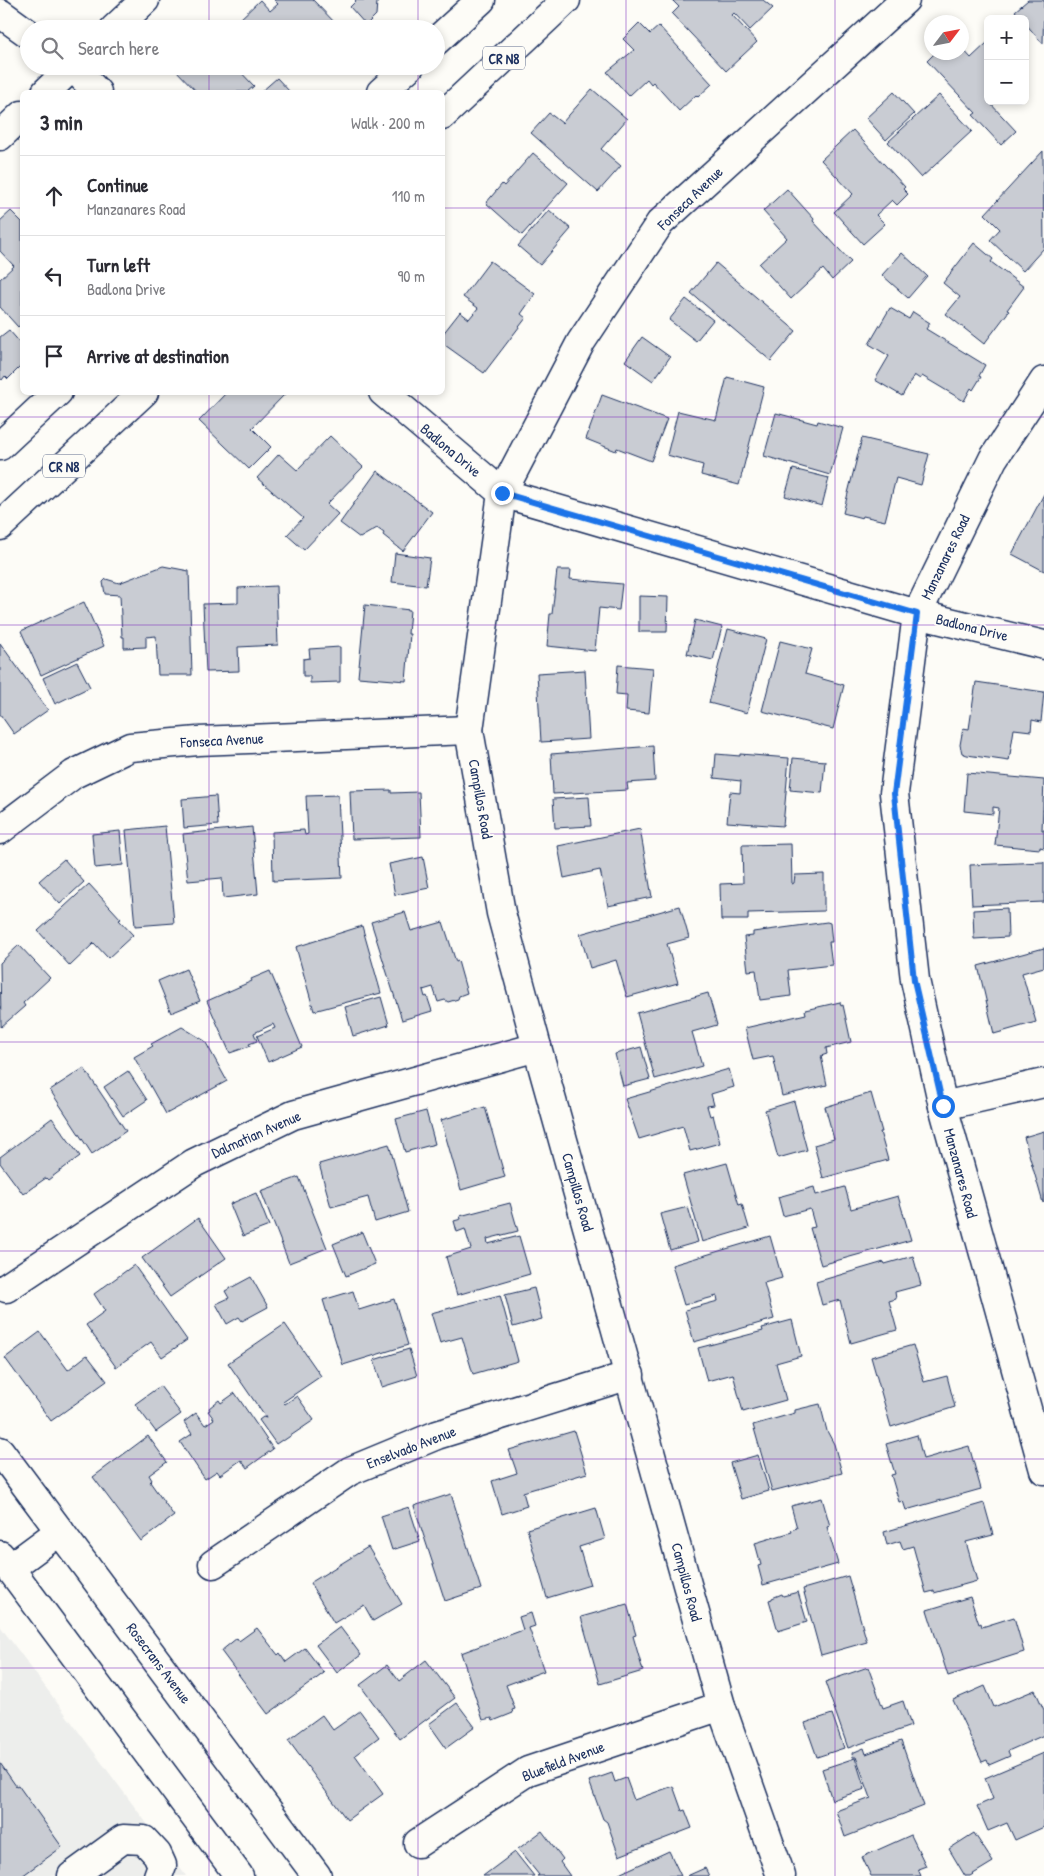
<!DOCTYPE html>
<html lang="en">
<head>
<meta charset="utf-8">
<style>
  body { margin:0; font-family:"Patrick Hand",sans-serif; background:#f2f2f3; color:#2b2b33 }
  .controls { position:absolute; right:15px; top:15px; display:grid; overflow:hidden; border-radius:8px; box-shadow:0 2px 8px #0003 }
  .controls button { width:45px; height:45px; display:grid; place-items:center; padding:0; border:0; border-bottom:1px solid #e1e1e2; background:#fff; color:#2b2b33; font:25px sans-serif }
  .compass { position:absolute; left:924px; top:15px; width:45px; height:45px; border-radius:50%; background:#fff; box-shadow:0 2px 8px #0003; rotate:58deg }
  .stop { position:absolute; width:15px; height:15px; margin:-11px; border:4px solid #1a73e8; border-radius:50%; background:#fff }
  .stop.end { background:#1a73e8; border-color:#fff; box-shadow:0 1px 5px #0008 }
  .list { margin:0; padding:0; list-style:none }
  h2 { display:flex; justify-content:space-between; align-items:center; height:65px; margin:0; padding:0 20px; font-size:21px }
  h2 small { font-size:16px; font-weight:400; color:#7c7c81 }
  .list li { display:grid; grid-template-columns:32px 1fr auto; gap:15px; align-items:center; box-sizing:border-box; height:80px; padding:0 20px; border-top:1px solid #e1e1e2 }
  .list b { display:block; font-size:19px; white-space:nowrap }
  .list p { margin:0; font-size:16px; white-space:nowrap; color:#7c7c81 }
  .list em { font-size:16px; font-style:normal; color:#7c7c81 }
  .icon { flex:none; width:28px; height:28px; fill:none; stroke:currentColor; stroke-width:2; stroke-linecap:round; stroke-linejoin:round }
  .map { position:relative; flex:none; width:1044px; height:1876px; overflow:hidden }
  .search { position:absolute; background:#fff; box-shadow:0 2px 8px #0003; left:20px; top:20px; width:425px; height:55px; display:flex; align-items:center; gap:12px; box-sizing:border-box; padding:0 18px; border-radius:28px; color:#7c7c81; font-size:19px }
  .panel { position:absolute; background:#fff; box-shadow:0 2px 8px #0003; left:20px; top:90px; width:425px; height:305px; border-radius:8px }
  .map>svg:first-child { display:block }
</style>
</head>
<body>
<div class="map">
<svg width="1044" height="1876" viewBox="0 0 1044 1876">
  <rect width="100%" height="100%" fill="#fdfcf7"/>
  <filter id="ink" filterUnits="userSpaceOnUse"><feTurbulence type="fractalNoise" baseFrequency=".02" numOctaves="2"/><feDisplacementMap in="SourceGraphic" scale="10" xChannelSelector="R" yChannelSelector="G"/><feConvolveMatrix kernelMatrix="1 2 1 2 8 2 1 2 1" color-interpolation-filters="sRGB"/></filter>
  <g filter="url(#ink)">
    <polygon fill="#edeeec" points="0,1626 186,1876 0,1876"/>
    <g fill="#c9ccd3" stroke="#1b2f5e">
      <polygon points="260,0 270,11 278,4 274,0 313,0 338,26 336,29 244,29 237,22"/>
      <polygon points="355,0 380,0 377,2 376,15 366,25 350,7 356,1"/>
      <polygon points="675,0 763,0 773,8 750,30 734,13 732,15 757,42 726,71 672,14 679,7 673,1"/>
      <polygon points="1028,0 1044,0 1043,44 1025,23 1025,19 1021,19 1015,11"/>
      <polygon points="639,23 650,34 659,26 712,84 698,97 696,95 679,111 653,82 651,84 647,79 629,96 607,72 634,50 623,39"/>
      <polygon points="988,42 988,101 990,101 989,102 1016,131 1001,145 973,115 976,113 927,61 936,52 962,52 962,48 971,58"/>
      <polygon points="174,66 235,66 254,86 247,92 197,92 173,67"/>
      <polygon points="277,78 290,92 261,92"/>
      <polygon points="592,89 627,119 601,149 621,166 598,192 531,133 549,113 562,123"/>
      <polygon points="894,92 914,114 886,140 866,118"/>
      <polygon points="939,95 972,131 921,178 888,142"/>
      <polygon points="853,130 905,187 903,189 908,194 897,205 892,200 876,215 885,224 863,244 834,212 853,194 821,160"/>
      <polygon points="1043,151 1044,248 1023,271 990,240 1000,229 985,214"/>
      <polygon points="533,153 568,183 522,235 486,203 502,184 504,186"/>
      <polygon points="787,189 814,219 813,221 851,262 832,280 823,269 791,299 759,264 787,238 763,211"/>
      <polygon points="549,210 571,229 540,265 518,246"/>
      <polygon points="11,211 22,222 22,323 18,327 0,307 0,279 14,266 0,251 0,221"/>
      <polygon points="974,243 993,259 991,262 1024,287 1007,310 1009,311 984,344 946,314 960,297 943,283"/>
      <polygon points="902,253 927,276 908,298 882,275"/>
      <polygon points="490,261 535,294 521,314 526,318 484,373 442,343 442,335 460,312 469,319 478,308 463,297"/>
      <polygon points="716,263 796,331 771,361 691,293"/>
      <polygon points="686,299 713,320 696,341 669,320"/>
      <polygon points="890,308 909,319 913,312 930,323 926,329 985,365 979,376 981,377 973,390 971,388 964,401 922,376 920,379 914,375 902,396 875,380 889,356 869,344"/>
      <polygon points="9,330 22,345 22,365 8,379 5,376 2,380 0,378 0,337"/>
      <polygon points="642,337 670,357 653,381 625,361"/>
      <polygon points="727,377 764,387 739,485 701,475 703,465 667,455 678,411 716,420"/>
      <polygon points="227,392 283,392 285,394 252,428 271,447 249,469 199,421"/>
      <polygon points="602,395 667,419 651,461 617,448 616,451 586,439"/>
      <polygon points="776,413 817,424 818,421 843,428 830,475 764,456"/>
      <polygon points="330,436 363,467 327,504 338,514 304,550 287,535 303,518 257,478 279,454 297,470"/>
      <polygon points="862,438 929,454 921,485 896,478 885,521 863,516 862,518 843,513"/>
      <polygon points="793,469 829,478 822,506 785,496"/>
      <polygon points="377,471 432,512 403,551 383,535 384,533 377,528 360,538 340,523"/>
      <polygon points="1044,494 1044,571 1012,554"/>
      <polygon points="395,553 430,558 426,586 392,582"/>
      <polygon points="163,566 189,571 192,675 158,675 156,636 146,637 146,647 124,648 124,637 122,637 120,595 105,594 103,582 106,579 119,583"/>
      <polygon points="557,570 571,570 570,579 622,584 619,610 599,608 595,651 547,646 550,614 552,614"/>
      <polygon points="276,586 278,645 238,647 239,671 206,672 203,604 238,603 238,588"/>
      <polygon points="639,596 668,597 667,632 639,632"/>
      <polygon points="84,602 104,646 41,675 21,631"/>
      <polygon points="365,605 410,610 408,634 410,634 406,681 358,677"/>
      <polygon points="695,620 722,627 713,660 687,654"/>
      <polygon points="728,629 766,639 747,713 709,703"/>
      <polygon points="780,641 812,649 805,674 844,685 833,729 762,711"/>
      <polygon points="0,643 48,710 14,734 0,714"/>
      <polygon points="340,647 340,682 310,683 310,676 303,676 303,659 310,658 309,649"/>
      <polygon points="77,662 90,687 55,704 43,678"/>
      <polygon points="618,665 653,668 649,713 626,711 627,695 616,694"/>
      <polygon points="585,670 589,739 541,742 537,673"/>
      <polygon points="976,682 1044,692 1041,722 1032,720 1031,731 1014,729 1009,761 967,755 962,753 960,745 963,728 969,729"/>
      <polygon points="653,746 655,781 627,783 628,790 553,794 551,754"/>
      <polygon points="716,754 740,756 740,754 789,758 783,826 727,822 730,792 740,793 741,781 714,778"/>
      <polygon points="793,758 825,761 822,793 790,790"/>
      <polygon points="967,773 1044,780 1042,830 1044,830 1044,848 1040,847 1040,849 995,845 999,808 993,807 993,814 964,811"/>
      <polygon points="391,790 391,793 419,792 421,837 352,839 350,791"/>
      <polygon points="338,795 342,878 273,881 272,832 304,830 305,835 308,834 306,796"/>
      <polygon points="216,796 218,825 184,828 182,799"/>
      <polygon points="589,797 591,826 555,828 553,799"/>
      <polygon points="165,826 174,923 135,926 126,830"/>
      <polygon points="252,827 258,894 223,898 222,878 188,881 183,834"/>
      <polygon points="640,829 652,897 608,906 600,870 564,878 558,846"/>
      <polygon points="120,831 123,865 95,868 92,834"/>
      <polygon points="791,844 792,884 794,883 795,875 824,874 824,911 748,913 748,920 721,920 720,884 743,883 742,845"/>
      <polygon points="423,857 429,888 395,895 389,864"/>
      <polygon points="64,859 84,882 60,904 39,881"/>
      <polygon points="1044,862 1044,902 972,905 970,865"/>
      <polygon points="89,884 121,919 119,920 133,935 108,958 94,943 70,966 38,931"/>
      <polygon points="680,906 689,938 667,944 678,983 627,997 616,960 590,968 580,934"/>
      <polygon points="1007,908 1008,937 974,939 973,910"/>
      <polygon points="405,912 411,931 443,922 456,962 458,961 467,993 459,996 458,999 448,1002 445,1000 438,1002 433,987 423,990 425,997 427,996 432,1011 402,1020 371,922"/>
      <polygon points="827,922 830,923 832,942 829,942 832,965 788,970 791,996 760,1000 756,970 748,971 744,937 753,936 753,932"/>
      <polygon points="362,926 381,993 314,1011 296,947"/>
      <polygon points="19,945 50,978 23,1003 25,1006 1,1027 0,963"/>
      <polygon points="1044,948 1044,967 1022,973 1036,1022 994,1034 978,966"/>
      <polygon points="186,969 200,1001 171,1013 158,981"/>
      <polygon points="270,971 302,1047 268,1062 257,1036 275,1028 273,1024 254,1033 257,1041 249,1044 250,1046 230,1053 207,1001 252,981 251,979"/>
      <polygon points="708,993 717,1025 692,1032 702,1066 655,1079 637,1013"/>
      <polygon points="381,997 389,1025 353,1036 345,1007"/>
      <polygon points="840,1002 841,1006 843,1005 851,1042 826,1048 827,1054 821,1056 827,1085 782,1096 773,1056 753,1060 745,1028 806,1014 805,1010"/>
      <polygon points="182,1027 205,1041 227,1081 166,1114 134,1057 153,1046 151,1044"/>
      <polygon points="641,1047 650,1079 623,1086 615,1054"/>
      <polygon points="84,1068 126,1131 92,1154 50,1090"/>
      <polygon points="729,1069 734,1087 711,1094 714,1105 707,1106 710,1116 713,1115 720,1143 690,1151 683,1126 639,1139 625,1099"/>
      <polygon points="128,1071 147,1100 123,1116 104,1087"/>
      <polygon points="871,1093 882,1132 880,1132 888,1160 823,1178 814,1145 834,1139 825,1107"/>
      <polygon points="794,1101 807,1150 778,1158 765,1110"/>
      <polygon points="485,1107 505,1177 461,1190 441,1120"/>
      <polygon points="426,1111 435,1144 405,1152 396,1119"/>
      <polygon points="52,1118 80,1156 48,1180 46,1178 23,1194 0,1163 0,1157"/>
      <polygon points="1044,1131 1044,1202 1043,1203 1024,1137"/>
      <polygon points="389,1144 408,1212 375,1222 368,1197 331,1207 319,1164"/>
      <polygon points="727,1163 739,1205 742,1204 749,1228 702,1242 683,1175"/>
      <polygon points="299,1177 327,1248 289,1263 261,1191"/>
      <polygon points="814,1187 816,1195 845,1187 851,1209 898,1196 911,1240 821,1265 810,1228 815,1227 810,1209 783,1216 778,1197"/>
      <polygon points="256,1193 269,1226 243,1236 230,1204"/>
      <polygon points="510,1203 518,1231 487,1239 488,1244 519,1236 530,1274 457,1295 446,1257 471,1249 465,1229 457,1232 454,1221 461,1219 460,1216"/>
      <polygon points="688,1207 698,1242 670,1250 660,1214"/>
      <polygon points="198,1218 226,1258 170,1297 142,1258"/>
      <polygon points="362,1232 375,1264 346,1276 333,1244"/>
      <polygon points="770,1236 782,1278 764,1283 774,1319 694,1342 685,1310 718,1301 717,1296 684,1305 672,1265"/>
      <polygon points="913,1256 921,1285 895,1292 896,1299 889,1301 897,1330 851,1343 840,1300 822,1305 816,1282 884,1262 885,1264"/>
      <polygon points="134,1265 187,1340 162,1357 151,1342 116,1367 86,1325 105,1311 94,1294"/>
      <polygon points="251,1277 268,1307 242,1321 239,1317 227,1324 216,1304 229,1298 225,1291"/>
      <polygon points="534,1288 542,1319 513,1327 505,1295"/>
      <polygon points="353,1291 359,1310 394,1299 408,1345 343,1365 323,1300"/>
      <polygon points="500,1295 518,1361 473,1374 462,1337 440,1343 431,1313"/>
      <polygon points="792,1320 801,1356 776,1363 786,1400 743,1412 733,1374 707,1381 698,1348 763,1331 762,1328"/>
      <polygon points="285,1324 321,1376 283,1402 285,1404 297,1396 314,1420 283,1441 282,1440 276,1444 259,1420 263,1417 266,1418 228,1363"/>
      <polygon points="40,1332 68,1370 87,1355 107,1381 51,1421 5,1358"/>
      <polygon points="913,1345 924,1382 947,1376 955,1407 891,1427 871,1357"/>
      <polygon points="409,1349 417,1376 382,1387 374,1360"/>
      <polygon points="160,1386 181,1414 156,1432 135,1404"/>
      <polygon points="235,1393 273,1449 247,1468 241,1460 220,1475 217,1471 205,1479 180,1442 192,1434 184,1422 196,1413 205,1425 214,1419 208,1411 210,1410 209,1408 219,1400 221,1403"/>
      <polygon points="820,1404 827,1431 834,1444 842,1473 772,1491 753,1425 795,1413 795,1410"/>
      <polygon points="574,1431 587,1473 523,1492 527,1506 502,1514 492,1481 517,1473 509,1450"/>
      <polygon points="917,1435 923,1459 969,1446 981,1489 906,1510 903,1501 899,1502 891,1475 895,1474 886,1444"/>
      <polygon points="148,1436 167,1462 149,1475 152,1480 150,1482 174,1516 141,1541 93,1477"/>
      <polygon points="758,1455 769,1491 741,1499 730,1463"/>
      <polygon points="451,1494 481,1589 445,1601 414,1506"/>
      <polygon points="822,1498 830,1526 827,1527 838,1564 763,1585 758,1566 761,1565 755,1543 792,1532 791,1530 797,1528 791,1506"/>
      <polygon points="984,1503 993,1535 966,1542 977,1581 934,1593 934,1591 926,1593 913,1546 903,1549 900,1541 887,1545 884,1532"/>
      <polygon points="409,1507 420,1541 392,1550 381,1516"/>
      <polygon points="596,1508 605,1539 579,1547 590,1585 547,1598 527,1529"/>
      <polygon points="368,1547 402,1604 373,1621 364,1605 334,1623 310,1583"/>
      <polygon points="848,1576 867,1642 821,1655 803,1589"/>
      <polygon points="798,1592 807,1622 778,1631 769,1600 772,1599 772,1598 782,1594 783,1596"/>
      <polygon points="970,1597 979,1624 981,1623 982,1627 1014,1617 1024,1652 948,1676 927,1610"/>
      <polygon points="627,1604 636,1635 633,1636 643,1671 600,1684 581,1617"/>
      <polygon points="531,1613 535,1626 529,1628 544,1671 506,1685 515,1709 512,1710 513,1713 493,1721 492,1718 483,1720 461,1653 523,1630 519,1617"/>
      <polygon points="340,1627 361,1655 337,1673 316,1645"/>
      <polygon points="257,1628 278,1655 280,1653 286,1662 305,1648 324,1673 268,1714 221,1651 237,1638 239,1641"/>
      <polygon points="426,1660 455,1698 400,1739 360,1685 387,1665 399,1681"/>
      <polygon points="868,1667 883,1708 903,1701 911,1726 848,1748 825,1682"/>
      <polygon points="985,1686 994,1707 1035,1690 1044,1710 1044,1735 1008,1751 1010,1756 989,1765 987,1760 982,1762 953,1700"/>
      <polygon points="457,1703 475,1727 446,1748 429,1724"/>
      <polygon points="360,1711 379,1737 355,1755 383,1794 347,1820 288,1740 322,1715 333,1730"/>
      <polygon points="832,1714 844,1748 817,1757 805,1723"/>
      <polygon points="901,1741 924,1806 845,1837 836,1811 871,1798 856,1757 853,1757 852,1753 864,1748 866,1754"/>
      <polygon points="1044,1753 1044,1827 1015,1840 1007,1823 988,1831 977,1806 993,1799 985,1778"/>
      <polygon points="855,1758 865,1789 832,1800 822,1769"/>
      <polygon points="0,1763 16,1786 18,1785 62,1847 22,1876 0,1876"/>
      <polygon points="612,1773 615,1782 626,1778 634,1800 673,1786 682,1811 685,1810 692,1828 619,1856 607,1822 603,1819 589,1781"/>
      <polygon points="542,1831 563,1859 560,1862 570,1876 537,1876 539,1875 518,1849"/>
      <polygon points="974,1833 993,1862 970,1876 965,1876 949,1849"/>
      <polygon points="911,1835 926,1866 918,1869 921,1876 871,1876 862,1857"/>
      <polygon points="669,1851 681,1876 620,1876 619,1874"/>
      <polygon points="515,1852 534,1876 483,1876"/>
      <polygon points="705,1868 709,1876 687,1876"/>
    </g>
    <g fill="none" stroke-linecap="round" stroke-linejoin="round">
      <defs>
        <g id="minor">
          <polyline points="0,13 29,34"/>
          <polyline points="114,29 145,0"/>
          <polyline points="72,66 97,92"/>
          <polyline points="46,92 73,66"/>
          <polyline points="0,136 22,115"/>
          <polyline points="1044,381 993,459 917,614 894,793 915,980 943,1106 1044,1470"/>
          <polyline points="383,392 502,493 917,614 1044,645"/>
          <polyline points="0,830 74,774 130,747 198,741 469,730"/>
          <polyline points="943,1106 1044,1083"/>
          <polyline points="6,1288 194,1163 293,1115 537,1047"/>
          <polyline points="213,1564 350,1471 437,1435 630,1375"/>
          <polyline points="418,1843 528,1771 721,1706"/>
          <polyline points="72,1876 123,1839 144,1840 157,1854 162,1865 158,1876"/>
          <polyline points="781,1876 721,1706 537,1047 501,913 469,730 502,493 581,342 660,223 905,0"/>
        </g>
        <g id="major">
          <polyline points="436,41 481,0"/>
          <polyline points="381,92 410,66"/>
          <polyline points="442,116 566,0"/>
          <polyline points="0,446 58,392"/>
          <polyline points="0,526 144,392"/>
          <polyline points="0,1451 317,1876"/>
          <polyline points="0,1555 239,1876"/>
          <polyline points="10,1568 60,1531"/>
        </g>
      </defs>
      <use href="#minor" stroke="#1b2f5e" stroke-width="31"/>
      <use href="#major" stroke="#1b2f5e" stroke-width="31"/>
      <use href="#minor" stroke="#fdfcf7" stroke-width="28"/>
      <use href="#major" stroke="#fdfcf7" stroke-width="28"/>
    </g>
  </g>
  <g fill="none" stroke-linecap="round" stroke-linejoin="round" filter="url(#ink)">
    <polyline stroke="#1a73e8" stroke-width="6" points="502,493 917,614 894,794 914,980 943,1106"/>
  </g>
  <path fill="none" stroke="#7b2cbf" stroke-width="1" stroke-opacity="0.55" d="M209,0V29M418,0V29M626,0V1876M835,0V1876M209,66V92M418,66V92M0,208H22M442,208H1044M209,392V1876M418,392V1876M0,417H1044M0,625H1044M0,834H1044M0,1042H1044M0,1251H1044M0,1459H1044M0,1668H1044"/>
  <g text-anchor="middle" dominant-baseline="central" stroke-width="4" stroke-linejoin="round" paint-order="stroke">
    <g fill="#fdfcf7" stroke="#5f6c8c" stroke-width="1">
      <rect x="483" y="46.5" width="42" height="23" rx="4"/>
      <rect x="43" y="454.5" width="42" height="23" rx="4"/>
    </g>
    <g font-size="14" font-weight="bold" fill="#1b2f5e">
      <text x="504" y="58">CR N8</text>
      <text x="64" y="466">CR N8</text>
    </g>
    <g font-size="15" fill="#1b2f5e" stroke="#fdfcf7">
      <text transform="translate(690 198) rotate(-44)">Fonseca Avenue</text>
      <text transform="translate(451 450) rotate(40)">Badlona Drive</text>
      <text transform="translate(945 557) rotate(-64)">Manzanares Road</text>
      <text transform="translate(972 627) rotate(14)">Badlona Drive</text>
      <text transform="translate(222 740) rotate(-3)">Fonseca Avenue</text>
      <text transform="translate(481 799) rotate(80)">Campillos Road</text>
      <text transform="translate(256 1134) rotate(-24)">Dalmatian Avenue</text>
      <text transform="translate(961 1173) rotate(75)">Manzanares Road</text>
      <text transform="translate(578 1192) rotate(74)">Campillos Road</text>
      <text transform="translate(411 1447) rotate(-21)">Enselvado Avenue</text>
      <text transform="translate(687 1582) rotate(75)">Campillos Road</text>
      <text transform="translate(159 1663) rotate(53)">Rosecrans Avenue</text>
      <text transform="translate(563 1761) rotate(-21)">Bluefield Avenue</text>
    </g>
  </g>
</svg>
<div class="controls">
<button>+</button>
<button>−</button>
</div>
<svg class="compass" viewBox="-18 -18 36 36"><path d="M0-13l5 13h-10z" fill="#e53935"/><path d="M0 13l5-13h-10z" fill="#7c7c81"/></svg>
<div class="stop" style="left:943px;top:1106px"></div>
<div class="stop end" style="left:502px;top:493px"></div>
<div class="search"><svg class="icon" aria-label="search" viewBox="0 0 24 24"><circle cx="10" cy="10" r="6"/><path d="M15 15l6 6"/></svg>Search here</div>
<section class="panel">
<h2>3 min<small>Walk · 200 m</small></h2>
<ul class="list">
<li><svg class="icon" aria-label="ahead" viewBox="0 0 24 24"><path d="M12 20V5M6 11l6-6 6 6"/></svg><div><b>Continue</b><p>Manzanares Road</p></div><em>110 m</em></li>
<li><svg class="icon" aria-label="left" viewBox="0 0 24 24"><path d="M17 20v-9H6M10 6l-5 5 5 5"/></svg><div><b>Turn left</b><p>Badlona Drive</p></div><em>90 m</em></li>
<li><svg class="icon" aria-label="arrive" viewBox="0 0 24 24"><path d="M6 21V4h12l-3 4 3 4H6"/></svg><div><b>Arrive at destination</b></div></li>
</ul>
</section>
</div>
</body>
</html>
